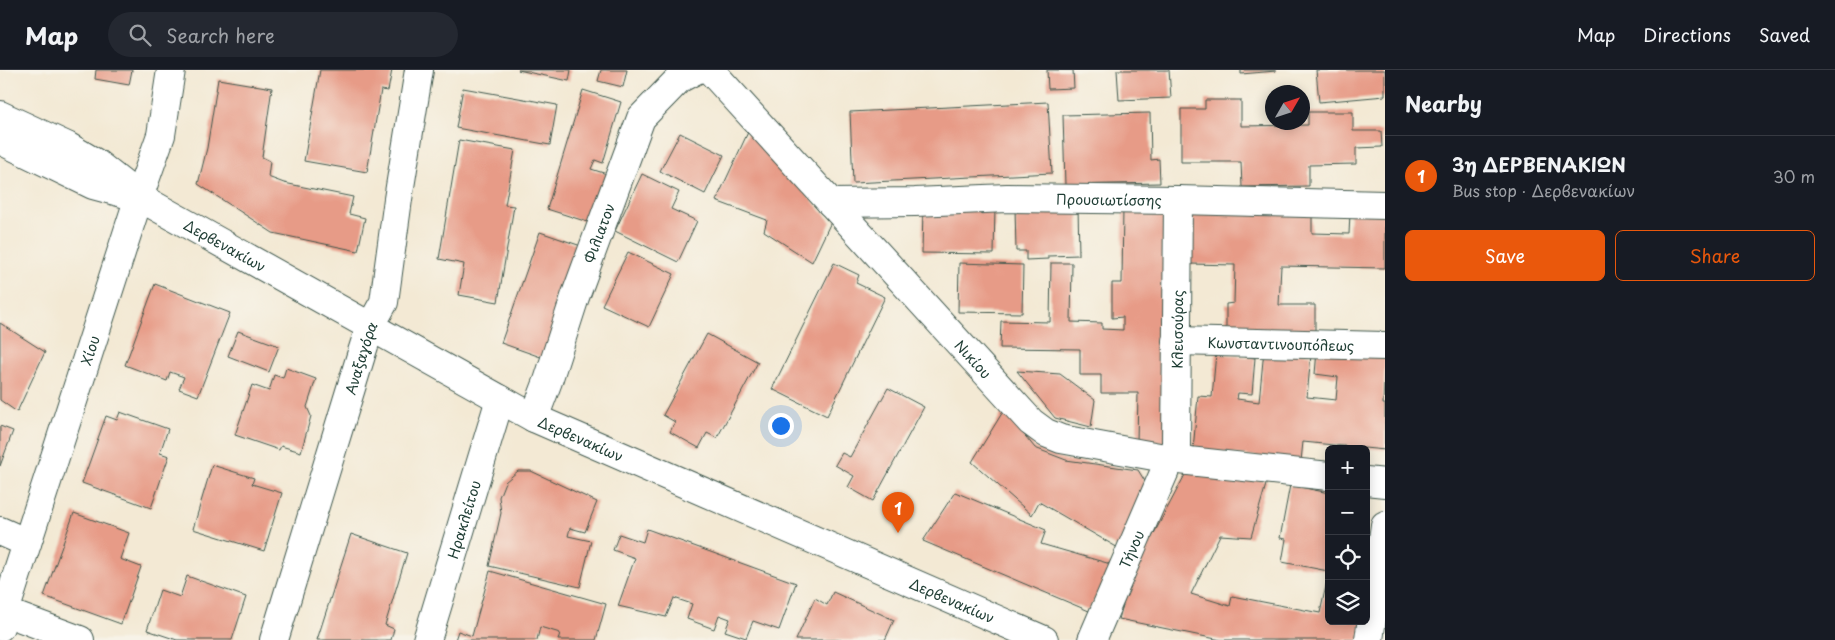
<!DOCTYPE html>
<html lang="en">
<head>
<meta charset="utf-8">
<style>
  body { margin:0; font-family:"Playpen Sans",sans-serif; background:#242831; color:#f1f3f6 }
  .controls { position:absolute; right:15px; bottom:15px; display:grid; overflow:hidden; border-radius:8px; box-shadow:0 2px 12px #0003 }
  .controls button { width:45px; height:45px; display:grid; place-items:center; padding:0; border:0; border-bottom:1px solid #363941; background:#171b24; color:#f1f3f6; font:25px sans-serif }
  .compass { position:absolute; left:1265px; top:15px; width:45px; height:45px; border-radius:50%; background:#171b24; box-shadow:0 2px 12px #0003; rotate:51deg }
  .you { position:absolute; left:780px; top:355px; width:18px; height:18px; margin:-12px; border:4px solid #fff; border-radius:50%; background:#1a73e8; box-shadow:0 0 0 8px #1a73e833 }
  .badge { display:grid; place-items:center; width:32px; height:32px; border-radius:50%; background:#ea580c; color:#fff; font-size:16px; font-weight:700 }
  .pin { position:absolute; translate:-50% -41px; filter:drop-shadow(0 1px 2px #0008) }
  .pin::after { content:''; position:absolute; top:26px; width:18px; height:15px; background:inherit; clip-path:polygon(0 0,100% 0,50% 100%) }
  .list { margin:0; padding:0; list-style:none }
  h2 { display:flex; justify-content:space-between; align-items:center; height:65px; margin:0; padding:0 20px; font-size:21px }
  h2 small { font-size:16px; font-weight:400; color:#9ea1a6 }
  .list li { display:grid; grid-template-columns:32px 1fr auto; gap:15px; align-items:center; box-sizing:border-box; height:80px; padding:0 20px; border-top:1px solid #363941 }
  .list b { display:block; font-size:19px; white-space:nowrap }
  .list p { margin:0; font-size:16px; white-space:nowrap; color:#9ea1a6 }
  .list em { font-size:16px; font-style:normal; color:#9ea1a6 }
  .actions { display:flex; gap:10px; padding:15px 20px }
  .actions a { flex:1; padding:11px 0; border:1px solid #ea580c; border-radius:8px; text-align:center; font-size:18px; color:#ea580c }
  .actions .main { background:#ea580c; color:#fff }
  .icon { flex:none; width:28px; height:28px; fill:none; stroke:currentColor; stroke-width:2; stroke-linecap:round; stroke-linejoin:round }
  .map { position:relative; flex:none; width:1385px; height:570px; overflow:hidden }
  header { display:flex; align-items:center; gap:30px; box-sizing:border-box; height:70px; padding:0 25px; background:#171b24; border-bottom:1px solid #363941 }
  header strong { font-size:24px }
  nav { display:flex; gap:28px; margin-inline-start:auto; font-size:18px }
  .search { width:350px; height:45px; background:#242831; display:flex; align-items:center; gap:12px; box-sizing:border-box; padding:0 18px; border-radius:28px; color:#9ea1a6; font-size:19px }
  main { display:flex }
  aside { flex:1; background:#171b24 }
  .map>svg:first-child { display:block }
</style>
</head>
<body>
<header>
<strong>Map</strong>
<div class="search"><svg class="icon" aria-label="search" viewBox="0 0 24 24"><circle cx="10" cy="10" r="6"/><path d="M15 15l6 6"/></svg>Search here</div>
<nav><a>Map</a><a>Directions</a><a>Saved</a></nav>
</header>
<main>
<div class="map">
<svg width="1385" height="570" viewBox="0 0 1385 570">
  <rect width="100%" height="100%" fill="#f7f3e8"/>
  <filter id="ink" filterUnits="userSpaceOnUse"><feTurbulence type="fractalNoise" baseFrequency=".02" numOctaves="2"/><feDisplacementMap in="SourceGraphic" scale="10" xChannelSelector="R" yChannelSelector="G"/><feConvolveMatrix kernelMatrix="1 2 1 2 8 2 1 2 1" color-interpolation-filters="sRGB"/></filter>
  <filter id="wash" filterUnits="userSpaceOnUse"><feTurbulence type="fractalNoise" baseFrequency=".0096" numOctaves="4" result="noise"/><feDisplacementMap in="SourceGraphic" scale="20" xChannelSelector="R" yChannelSelector="G"/><feGaussianBlur stdDeviation="1.12" result="paint"/><feColorMatrix in="noise" values="0 0 0 0 0 0 0 0 0 0 0 0 0 0 0 0 0 1.4 0 .05"/><feComposite in="paint" operator="in"/></filter>
  <g filter="url(#wash)">
    <rect width="100%" height="100%" fill="#f3e9d4"/>
    <g id="blocks">
      <g fill="#e79b87">
        <polygon points="96,0 132,0 129,15 95,9"/>
        <polygon points="320,0 392,0 388,21 381,20 367,102 304,91"/>
        <polygon points="518,0 571,0 569,11"/>
        <polygon points="601,0 627,0 623,17 598,11"/>
        <polygon points="1047,0 1073,0 1074,18 1048,19"/>
        <polygon points="1117,0 1169,0 1171,28 1119,30"/>
        <polygon points="1241,0 1276,0 1276,1 1241,4"/>
        <polygon points="1316,0 1385,0 1385,26 1319,32"/>
        <polygon points="218,9 272,18 262,87 270,91 268,107 284,113 353,127 349,144 365,148 358,181 273,163 198,114 207,78"/>
        <polygon points="463,18 557,35 550,75 456,58"/>
        <polygon points="583,20 621,32 603,93 595,90 591,99 610,105 594,154 547,139"/>
        <polygon points="1205,30 1241,30 1241,56 1308,55 1308,42 1353,42 1353,61 1381,61 1382,77 1356,78 1356,94 1309,95 1309,116 1242,117 1241,92 1181,92 1181,39 1205,39"/>
        <polygon points="1048,32 1052,103 853,113 850,42"/>
        <polygon points="1150,43 1151,90 1159,89 1160,113 1065,115 1063,45"/>
        <polygon points="749,60 831,152 812,192 764,161 767,150 716,131"/>
        <polygon points="680,63 724,85 705,124 660,101"/>
        <polygon points="459,70 515,80 505,135 514,136 498,232 459,225 464,194 439,189"/>
        <polygon points="642,104 679,122 671,139 697,151 678,192 615,161"/>
        <polygon points="1078,136 1079,185 1048,186 1048,189 1026,190 1026,181 1016,181 1015,137"/>
        <polygon points="923,137 995,138 994,184 922,183"/>
        <polygon points="1123,137 1172,137 1170,373 1137,372 1138,323 1101,323 1101,305 1080,305 1080,279 1000,278 1001,251 1050,252 1051,193 1072,193 1071,252 1102,253 1102,259 1123,260 1123,247 1112,248 1112,213 1122,213"/>
        <polygon points="1191,139 1312,141 1312,163 1349,164 1350,143 1385,145 1385,198 1281,196 1279,235 1315,235 1315,265 1226,264 1226,234 1234,233 1235,195 1190,194"/>
        <polygon points="540,162 587,178 549,290 501,273"/>
        <polygon points="628,182 674,204 649,257 602,235"/>
        <polygon points="834,193 859,205 856,213 885,227 827,346 772,319"/>
        <polygon points="959,193 1023,195 1022,243 958,242"/>
        <polygon points="155,214 230,243 198,326 179,319 184,307 170,302 167,311 125,295"/>
        <polygon points="0,253 45,282 17,342 0,330"/>
        <polygon points="238,261 279,276 269,302 228,286"/>
        <polygon points="707,264 758,292 717,368 707,363 699,378 670,362 675,352 663,345"/>
        <polygon points="1264,280 1311,284 1307,327 1336,330 1338,307 1315,304 1317,281 1385,288 1383,334 1385,334 1385,380 1303,372 1301,391 1193,380 1198,326 1212,327 1216,283 1255,288 1252,324 1238,323 1237,329 1259,332"/>
        <polygon points="286,298 316,309 307,337 311,346 301,382 281,376 279,380 235,365 252,315 269,321 274,305 283,308"/>
        <polygon points="1017,301 1060,304 1095,330 1091,357 1055,348"/>
        <polygon points="888,318 924,337 873,431 848,417 854,406 835,395 842,383 850,387"/>
        <polygon points="1004,340 1035,378 1066,390 1138,400 1151,421 1120,479 1039,432 1032,445 972,392"/>
        <polygon points="120,342 168,359 160,383 169,386 151,438 82,413 106,346 117,350"/>
        <polygon points="0,356 13,361 0,396"/>
        <polygon points="212,395 254,408 252,414 282,423 264,481 193,459"/>
        <polygon points="518,401 531,401 597,432 585,462 570,458 568,466 591,471 580,517 489,496 501,443 499,427 505,412"/>
        <polygon points="1187,401 1267,411 1251,467 1220,465 1191,524 1230,536 1232,526 1320,543 1329,502 1329,551 1365,551 1361,570 1221,570 1119,549 1131,507"/>
        <polygon points="1290,415 1329,423 1328,501 1282,492 1286,469 1280,468"/>
        <polygon points="955,422 1046,460 1041,474 1114,495 1089,541 923,471"/>
        <polygon points="74,443 129,463 120,489 141,497 121,554 44,526"/>
        <polygon points="647,459 796,513 779,560 753,551 746,568 725,561 730,549 719,545 714,559 687,549 692,534 674,528 666,547 618,536 635,488 613,480 619,464 643,472"/>
        <polygon points="351,464 407,483 385,555 394,559 391,570 317,570"/>
        <polygon points="490,501 606,534 596,570 558,570 560,563 540,557 537,570 455,570 458,561 472,566"/>
        <polygon points="187,506 246,527 232,570 177,570 147,560 160,520 180,527"/>
        <polygon points="833,522 894,550 885,570 796,570 815,528 827,535"/>
      </g>
    </g>
  </g>
  <g filter="url(#ink)">
    <use href="#blocks" fill-opacity="0" stroke="#3f574c" stroke-width="1"/>
    <g fill="none" stroke-linecap="round" stroke-linejoin="round">
      <defs>
        <g id="street">
          <path id="s1" d="M710,0L1031,352L1046,363L1061,369L1170,389L1329,406"/>
          <path id="s2" d="M831,133L915,132L1007,128L1178,130L1385,135"/>
          <path id="s3" d="M1176,271L1385,276"/>
          <path id="s4" d="M534,348L548,311L575,227L641,48L679,9L696,0"/>
          <polyline points="1366,411 1385,413"/>
          <polyline points="0,461 27,473"/>
          <polyline points="5,542 80,570"/>
          <path id="s5" d="M0,557L139,127"/>
          <path id="s6" d="M274,570L362,282L370,257L384,232L398,129L419,0"/>
          <path id="s7" d="M427,570L500,329"/>
          <path id="s8" d="M1092,570L1176,375L1178,130"/>
          <polyline points="1369,570 1385,455"/>
        </g>
        <g id="secondary">
          <path id="s9" d="M0,45L67,76L96,93L139,127L534,348L1044,570"/>
          <polyline points="0,70 93,115 130,125"/>
          <polyline points="139,127 161,65 171,0"/>
        </g>
      </defs>
      <use href="#street" stroke="#3f574c" stroke-width="30"/>
      <use href="#secondary" stroke="#3f574c" stroke-width="30"/>
      <use href="#street" stroke="#fff" stroke-width="28"/>
      <use href="#secondary" stroke="#fff" stroke-width="28"/>
    </g>
  </g>
  <g text-anchor="middle" dominant-baseline="central" stroke-width="5" stroke-linejoin="round" paint-order="stroke">
    <g font-size="14" fill="#1f3d34" stroke="#f7f3e8">
      <text stroke="none"><textPath href="#s2" startOffset="278">Προυσιωτίσσης</textPath></text>
      <text stroke="none"><textPath href="#s4" startOffset="196">Φιλιατον</textPath></text>
      <text stroke="none"><textPath href="#s9" startOffset="261">Δερβενακίων</textPath></text>
      <text stroke="none"><textPath href="#s8" startOffset="328">Κλεισούρας</textPath></text>
      <text stroke="none"><textPath href="#s3" startOffset="105">Κωνσταντινουπόλεως</textPath></text>
      <text stroke="none"><textPath href="#s5" startOffset="291">Χίου</textPath></text>
      <text stroke="none"><textPath href="#s6" startOffset="295">Αναξαγόρα</textPath></text>
      <text stroke="none"><textPath href="#s1" startOffset="391">Νικίου</textPath></text>
      <text stroke="none"><textPath href="#s9" startOffset="666">Δερβενακίων</textPath></text>
      <text stroke="none"><textPath href="#s7" startOffset="126">Ηρακλείτου</textPath></text>
      <text stroke="none"><textPath href="#s8" startOffset="99">Τήνου</textPath></text>
      <text stroke="none"><textPath href="#s9" startOffset="1071">Δερβενακίων</textPath></text>
    </g>
  </g>
</svg>
<div class="controls">
<button>+</button>
<button>−</button>
<button><svg class="icon" aria-label="locate" viewBox="0 0 24 24"><circle cx="12" cy="12" r="6"/><path d="M12 2v4M12 18v4M2 12h4M18 12h4"/></svg></button>
<button><svg class="icon" aria-label="layers" viewBox="0 0 24 24"><path d="M12 4l9 5-9 5-9-5zM3 14l9 5 9-5"/></svg></button>
</div>
<svg class="compass" viewBox="-18 -18 36 36"><path d="M0-13l5 13h-10z" fill="#e53935"/><path d="M0 13l5-13h-10z" fill="#9ea1a6"/></svg>
<div class="you"></div>
<div class="pin badge" style="left:898px;top:463px">1</div>
</div>
<aside>
<h2>Nearby<small></small></h2>
<ul class="list">
<li><span class="badge">1</span><div><b>3η ΔΕΡΒΕΝΑΚΙΩΝ</b><p>Bus stop · Δερβενακίων</p></div><em>30 m</em></li>
</ul>
<div class="actions"><a class="main">Save</a><a>Share</a></div>
</aside>
</main>
</body>
</html>
